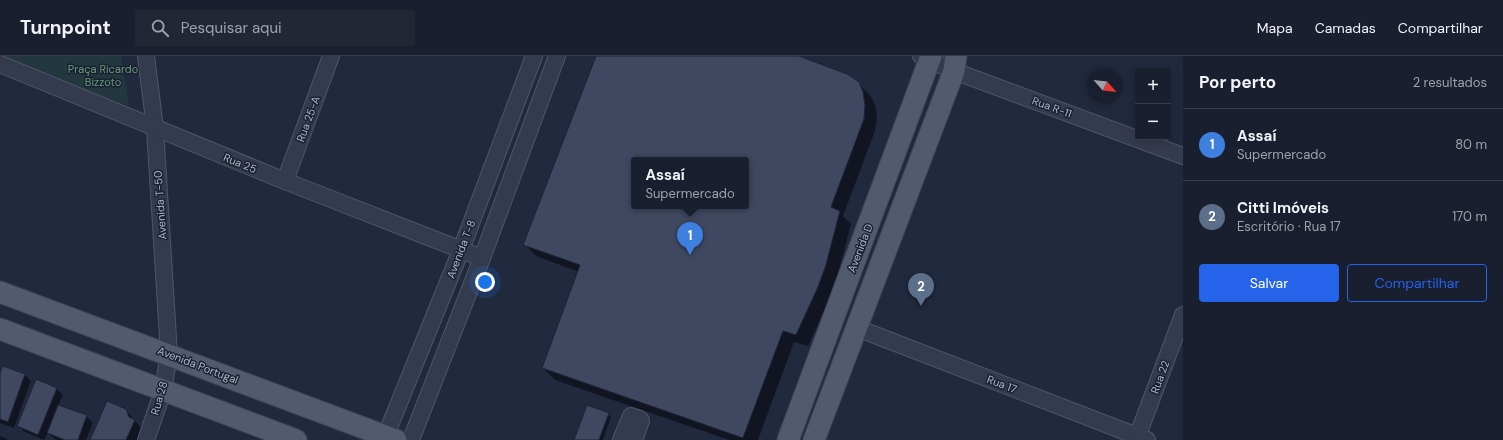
<!DOCTYPE html>
<html lang="pt">
<head>
<meta charset="utf-8">
<style>
  body { margin:0; font-family:"DM Sans",sans-serif; background:#222736; color:#f1f3f6 }
  .controls { position:absolute; right:12px; top:12px; display:grid; overflow:hidden; border-radius:4px; box-shadow:0 2px 10px #0003 }
  .controls button { width:36px; height:36px; display:grid; place-items:center; padding:0; border:0; border-bottom:1px solid #373d4a; background:#191f2e; color:#f1f3f6; font:20px sans-serif }
  .compass { position:absolute; left:1087px; top:12px; width:36px; height:36px; border-radius:50%; background:#191f2e; box-shadow:0 2px 10px #0003; rotate:117deg }
  .you { position:absolute; left:485px; top:226px; width:14px; height:14px; margin:-10px; border:3px solid #fff; border-radius:50%; background:#1a73e8; box-shadow:0 0 0 6px #1a73e833 }
  .badge { display:grid; place-items:center; width:26px; height:26px; border-radius:50%; background:#2563eb; color:#fff; font-size:13px; font-weight:700 }
  .pin { position:absolute; translate:-50% -33px; filter:drop-shadow(0 1px 2px #0008) }
  .pin::after { content:''; position:absolute; top:21px; width:14px; height:12px; background:inherit; clip-path:polygon(0 0,100% 0,50% 100%) }
  .popup { position:absolute; left:631px; top:101px; width:118px; height:52px; box-sizing:border-box; display:grid; place-content:center; border-radius:4px; background:#191f2e; filter:drop-shadow(0 1px 3px #0005); font-size:13px; white-space:nowrap; color:#9fa2aa }
  .popup b { font-size:15px; color:#f1f3f6 }
  .popup::after { content:''; position:absolute; left:50%; top:100%; margin-left:-8px; border:8px solid transparent; border-top-color:#191f2e }
  .list { margin:0; padding:0; list-style:none }
  h2 { display:flex; justify-content:space-between; align-items:center; height:52px; margin:0; padding:0 16px; font-size:17px }
  h2 small { font-size:13px; font-weight:400; color:#9fa2aa }
  .list li { display:grid; grid-template-columns:26px 1fr auto; gap:12px; align-items:center; box-sizing:border-box; height:72px; padding:0 16px; border-top:1px solid #373d4a }
  .list b { display:block; font-size:15px; white-space:nowrap }
  .list p { margin:0; font-size:13px; white-space:nowrap; color:#9fa2aa }
  .list em { font-size:13px; font-style:normal; color:#9fa2aa }
  .actions { display:flex; gap:8px; padding:12px 16px }
  .actions a { flex:1; padding:9px 0; border:1px solid #2563eb; border-radius:4px; text-align:center; font-size:14px; color:#2563eb }
  .actions .main { background:#2563eb; color:#fff }
  .icon { flex:none; width:22px; height:22px; fill:none; stroke:currentColor; stroke-width:2; stroke-linecap:round; stroke-linejoin:round }
  .map { position:relative; flex:none; width:1183px; height:384px; overflow:hidden }
  header { display:flex; align-items:center; gap:24px; box-sizing:border-box; height:56px; padding:0 20px; background:#191f2e; border-bottom:1px solid #373d4a }
  header strong { font-size:19px }
  nav { display:flex; gap:22px; margin-inline-start:auto; font-size:14px }
  .search { width:280px; height:36px; background:#222736; display:flex; align-items:center; gap:10px; box-sizing:border-box; padding:0 14px; border-radius:4px; color:#9fa2aa; font-size:15px }
  main { display:flex }
  aside { flex:1; background:#191f2e }
  .map>svg:first-child { display:block }
</style>
</head>
<body>
<header>
<strong>Turnpoint</strong>
<div class="search"><svg class="icon" aria-label="search" viewBox="0 0 24 24"><circle cx="10" cy="10" r="6"/><path d="M15 15l6 6"/></svg>Pesquisar aqui</div>
<nav><a>Mapa</a><a>Camadas</a><a>Compartilhar</a></nav>
</header>
<main>
<div class="map">
<svg width="1183" height="384" viewBox="0 0 1183 384">
  <rect width="100%" height="100%" fill="#21293e"/>
  <polygon fill="#23373f" points="0,0 121,0 129,50 0,2"/>
  <g fill="#0007" fill-rule="evenodd">
    <path d="M597,0H796L858,27L870,39L875,49L877,61L875,75L843,160L851,168L837,221L830,242L808,290L794,286L758,384H729L555,324L543,312L579,216L536,200L525,188ZM634,104H746V150H634Z"/>
    <polygon points="25,319 31,325 14,372 0,367 0,320"/>
    <polygon points="56,332 63,339 58,350 86,360 93,367 86,384 56,384 48,377 44,384 25,376 18,370"/>
    <polygon points="126,354 143,374 139,384 91,384"/>
    <polygon points="608,358 611,361 603,384 575,384"/>
    <polygon points="0,380 5,382 8,384 0,384"/>
  </g>
  <g fill="#3f4860" stroke="#1c2334" fill-rule="evenodd">
    <path d="M596,0H799L847,18L859,26L863,36L865,49L864,63L831,151L840,155L826,209L818,231L796,279L783,275L743,382L542,312L580,209L523,189ZM634,104H746V150H634Z"/>
    <polygon points="3,310 25,318 8,366 0,363 0,317"/>
    <polygon points="36,323 57,332 38,379 17,370"/>
    <polygon points="107,345 126,353 129,361 135,364 126,384 90,384"/>
    <polygon points="58,349 87,359 78,384 65,384 47,377"/>
    <polygon points="587,349 609,357 599,384 574,384"/>
  </g>
  <g fill="none" stroke-linecap="round" stroke-linejoin="round">
    <defs>
      <g id="minor">
        <polyline points="146,0 155,72 169,298 163,335 146,384"/>
        <polyline points="921,0 954,15 1183,100"/>
        <polyline points="0,8 285,125 482,202"/>
        <polyline points="285,125 331,0"/>
        <polyline points="857,272 1147,384"/>
        <polyline points="384,384 461,194 534,0"/>
        <polyline points="411,384 482,202 557,0"/>
        <polyline points="621,384 631,360 640,363 641,365 634,384"/>
        <polyline points="1136,384 1183,259"/>
      </g>
      <g id="major">
        <polyline points="0,236 396,384"/>
        <polyline points="0,273 296,384"/>
        <polyline points="788,384 931,0"/>
        <polyline points="814,384 954,15 956,0"/>
      </g>
    </defs>
    <use href="#minor" stroke="#505668" stroke-width="18"/>
    <use href="#major" stroke="#3e4556" stroke-width="23"/>
    <use href="#minor" stroke="#353b4e" stroke-width="16"/>
    <use href="#major" stroke="#525a6e" stroke-width="21"/>
  </g>
  <g text-anchor="middle" dominant-baseline="central" stroke-width="3" stroke-linejoin="round" paint-order="stroke">
    <g font-size="11" fill="#659c79" stroke="#1a2132">
      <text x="103" y="13">Praça Ricardo<tspan x="103" dy="13">Bizzoto</tspan></text>
    </g>
    <g font-size="11" fill="#b0b6c9" stroke="#1a2132">
      <text transform="translate(1052 51) rotate(20)">Rua R-11</text>
      <text transform="translate(308 63) rotate(-70)">Rua 25-A</text>
      <text transform="translate(240 107) rotate(22)">Rua 25</text>
      <text transform="translate(160 149) rotate(-94)">Avenida T-50</text>
      <text transform="translate(860 192) rotate(-69)">Avenida D</text>
      <text transform="translate(461 193) rotate(-69)">Avenida T-8</text>
      <text transform="translate(198 309) rotate(21)">Avenida Portugal</text>
      <text transform="translate(1160 321) rotate(-70)">Rua 22</text>
      <text transform="translate(1002 328) rotate(21)">Rua 17</text>
      <text transform="translate(159 342) rotate(-74)">Rua 28</text>
    </g>
  </g>
</svg>
<div class="controls">
<button>+</button>
<button>−</button>
</div>
<svg class="compass" viewBox="-18 -18 36 36"><path d="M0-13l5 13h-10z" fill="#e53935"/><path d="M0 13l5-13h-10z" fill="#9fa2aa"/></svg>
<div class="you"></div>
<div class="pin badge" style="left:690px;top:199px;background:#3f7fe0">1</div>
<div class="popup"><b>Assaí</b>Supermercado</div>
<div class="pin badge" style="left:921px;top:250px;background:#5c6f8a">2</div>
</div>
<aside>
<h2>Por perto<small>2 resultados</small></h2>
<ul class="list">
<li><span class="badge" style="background:#3f7fe0">1</span><div><b>Assaí</b><p>Supermercado</p></div><em>80 m</em></li>
<li><span class="badge" style="background:#5c6f8a">2</span><div><b>Citti Imóveis</b><p>Escritório · Rua 17</p></div><em>170 m</em></li>
</ul>
<div class="actions"><a class="main">Salvar</a><a>Compartilhar</a></div>
</aside>
</main>
</body>
</html>
